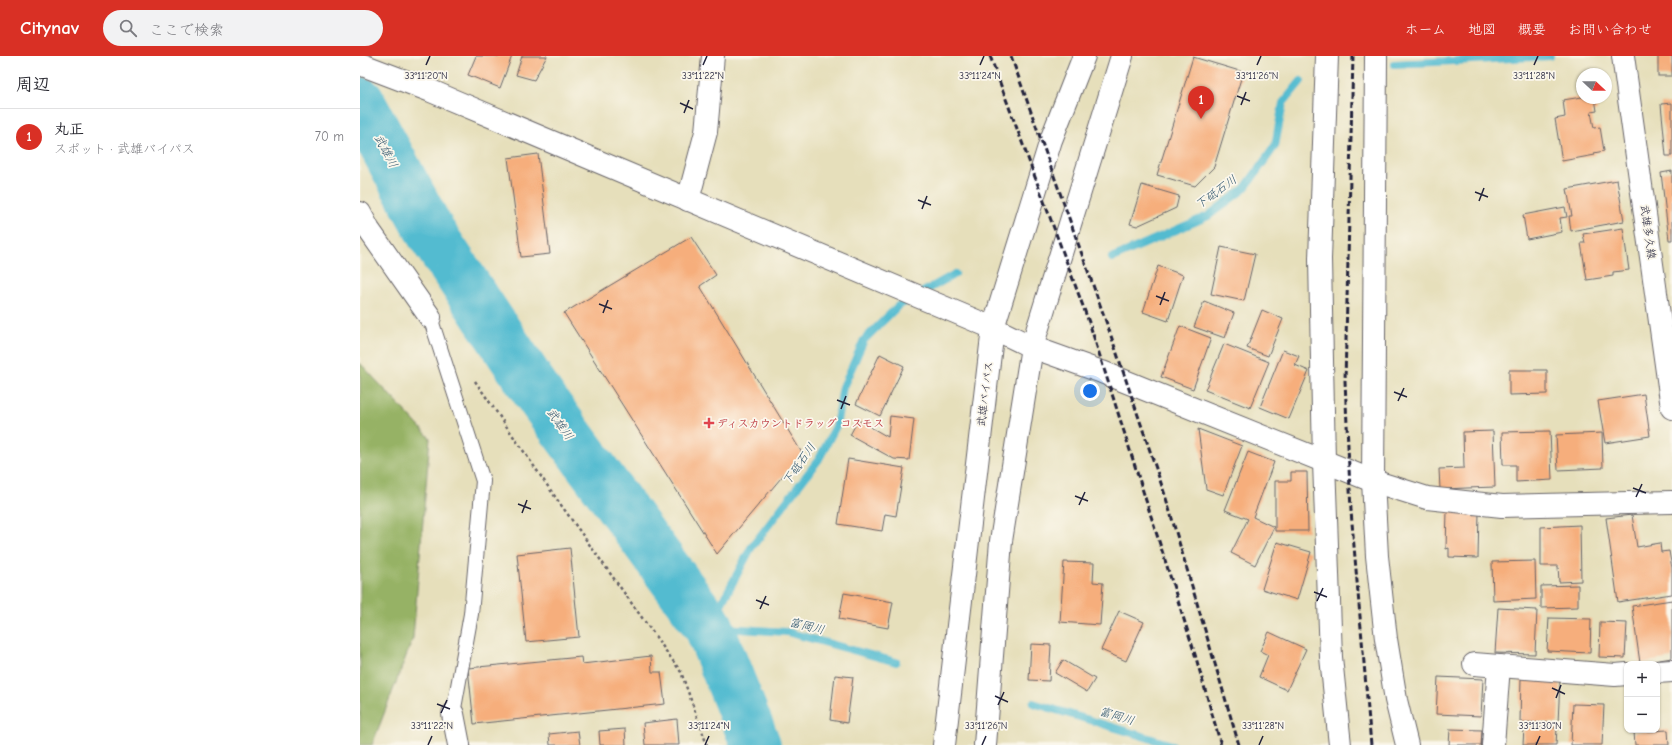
<!DOCTYPE html>
<html lang="ja">
<head>
<meta charset="utf-8">
<style>
  body { margin:0; font-family:"Comic Neue","Klee One",sans-serif; background:#f2f2f3; color:#2b2b33 }
  .controls { position:absolute; right:12px; bottom:12px; display:grid; overflow:hidden; border-radius:8px; box-shadow:0 1px 3px #0004 }
  .controls button { width:36px; height:36px; display:grid; place-items:center; padding:0; border:0; border-bottom:1px solid #e1e1e2; background:#fff; color:#2b2b33; font:20px sans-serif }
  .compass { position:absolute; left:1216px; top:12px; width:36px; height:36px; border-radius:50%; background:#fff; box-shadow:0 1px 3px #0004; rotate:112deg }
  .you { position:absolute; left:730px; top:335px; width:14px; height:14px; margin:-10px; border:3px solid #fff; border-radius:50%; background:#1a73e8; box-shadow:0 0 0 6px #1a73e833 }
  .badge { display:grid; place-items:center; width:26px; height:26px; border-radius:50%; background:#d93025; color:#fff; font-size:13px; font-weight:700 }
  .pin { position:absolute; translate:-50% -33px; filter:drop-shadow(0 1px 2px #0008) }
  .pin::after { content:''; position:absolute; top:21px; width:14px; height:12px; background:inherit; clip-path:polygon(0 0,100% 0,50% 100%) }
  .list { margin:0; padding:0; list-style:none }
  h2 { display:flex; justify-content:space-between; align-items:center; height:52px; margin:0; padding:0 16px; font-size:17px }
  h2 small { font-size:13px; font-weight:400; color:#7c7c81 }
  .list li { display:grid; grid-template-columns:26px 1fr auto; gap:12px; align-items:center; box-sizing:border-box; height:56px; padding:0 16px; border-top:1px solid #e1e1e2 }
  .list b { display:block; font-size:15px; white-space:nowrap }
  .list p { margin:0; font-size:13px; white-space:nowrap; color:#7c7c81 }
  .list em { font-size:13px; font-style:normal; color:#7c7c81 }
  .icon { flex:none; width:22px; height:22px; fill:none; stroke:currentColor; stroke-width:2; stroke-linecap:round; stroke-linejoin:round }
  .map { position:relative; flex:none; width:1312px; height:689px; overflow:hidden }
  header { display:flex; align-items:center; gap:24px; box-sizing:border-box; height:56px; padding:0 20px; background:#d93025; color:#fff }
  header strong { font-size:19px }
  nav { display:flex; gap:22px; margin-inline-start:auto; font-size:14px }
  .search { width:280px; height:36px; background:#f2f2f3; display:flex; align-items:center; gap:10px; box-sizing:border-box; padding:0 14px; border-radius:22px; color:#7c7c81; font-size:15px }
  main { display:flex }
  aside { flex:1; background:#fff }
  .map>svg:first-child { display:block }
</style>
</head>
<body>
<header>
<strong>Citynav</strong>
<div class="search"><svg class="icon" aria-label="search" viewBox="0 0 24 24"><circle cx="10" cy="10" r="6"/><path d="M15 15l6 6"/></svg>ここで検索</div>
<nav><a>ホーム</a><a>地図</a><a>概要</a><a>お問い合わせ</a></nav>
</header>
<main>
<aside>
<h2>周辺<small></small></h2>
<ul class="list">
<li><span class="badge">1</span><div><b>丸正</b><p>スポット · 武雄バイパス</p></div><em>70 m</em></li>
</ul>
</aside>
<div class="map">
<svg width="1312" height="689" viewBox="0 0 1312 689">
  <rect width="100%" height="100%" fill="#fbf7ec"/>
  <filter id="ink" filterUnits="userSpaceOnUse"><feTurbulence type="fractalNoise" baseFrequency=".025" numOctaves="2"/><feDisplacementMap in="SourceGraphic" scale="8" xChannelSelector="R" yChannelSelector="G"/><feConvolveMatrix kernelMatrix="1 2 1 2 8 2 1 2 1" color-interpolation-filters="sRGB"/></filter>
  <filter id="wash" filterUnits="userSpaceOnUse"><feTurbulence type="fractalNoise" baseFrequency=".012" numOctaves="4" result="noise"/><feDisplacementMap in="SourceGraphic" scale="16" xChannelSelector="R" yChannelSelector="G"/><feGaussianBlur stdDeviation="0.9" result="paint"/><feColorMatrix in="noise" values="0 0 0 0 0 0 0 0 0 0 0 0 0 0 0 0 0 1.4 0 .05"/><feComposite in="paint" operator="in"/></filter>
  <g filter="url(#wash)">
    <rect width="100%" height="100%" fill="#e6dfbb"/>
    <polygon fill="#96b265" stroke="#5c6a50" points="0,307 70,382 53,582 12,689 0,689"/>
    <g fill="none" stroke-linecap="round" stroke-linejoin="round">
      <g stroke="#53bbd0" stroke-width="8">
        <polyline points="1034,8 1190,0"/>
        <polyline points="752,202 848,160 885,132 915,90 923,47 941,25"/>
        <polyline points="536,606 427,576 349,571 391,492 459,403 476,370 483,331 504,284 538,250 595,218"/>
        <polyline points="673,647 812,689"/>
      </g>
      <polyline stroke="#53bbd0" stroke-width="50" points="0,46 71,177 181,342 349,571 396,689"/>
    </g>
    <g id="blocks">
      <g fill="#f6ae7c">
        <polygon points="116,0 152,0 140,32 108,19"/>
        <polygon points="162,0 187,0 174,24 156,19"/>
        <rect x="1298" y="0" width="14" height="20"/>
        <polygon points="833,1 883,16 854,111 835,130 797,119"/>
        <polygon points="1222,41 1235,42 1237,55 1231,56 1234,72 1240,71 1244,95 1234,97 1235,99 1202,105 1195,63 1205,61 1203,44"/>
        <polygon points="1312,47 1312,100 1306,100 1301,48"/>
        <polygon points="178,98 190,198 161,201 148,102"/>
        <polygon points="1312,115 1312,184 1309,184 1301,117"/>
        <polygon points="1257,124 1264,165 1211,175 1209,160 1212,160 1207,133"/>
        <polygon points="782,129 819,140 816,152 777,170 770,168"/>
        <polygon points="1205,151 1207,161 1200,162 1202,176 1167,183 1163,159"/>
        <polygon points="1263,172 1269,214 1253,216 1253,220 1227,224 1221,187 1225,187 1223,178"/>
        <polygon points="331,181 356,219 340,230 442,397 357,498 204,257"/>
        <polygon points="861,191 895,198 884,245 851,238"/>
        <polygon points="798,210 823,219 808,265 783,256"/>
        <polygon points="844,245 874,257 865,282 834,271"/>
        <polygon points="902,254 923,263 908,300 887,292"/>
        <polygon points="820,270 851,282 833,333 801,321"/>
        <polygon points="864,288 909,306 890,352 845,334"/>
        <polygon points="923,294 939,300 935,309 949,315 929,363 900,351"/>
        <polygon points="520,298 544,310 520,360 496,348"/>
        <polygon points="1149,314 1187,314 1187,338 1149,339"/>
        <polygon points="1284,338 1290,380 1245,387 1238,345"/>
        <polygon points="530,360 554,363 549,404 534,403 490,379 498,364 528,381"/>
        <polygon points="838,373 882,390 863,439 846,433"/>
        <polygon points="1133,375 1135,431 1080,433 1079,413 1104,412 1103,376"/>
        <polygon points="1190,375 1192,424 1156,426 1156,409 1143,409 1142,376"/>
        <polygon points="1242,377 1243,412 1198,414 1196,379"/>
        <polygon points="888,396 914,406 893,461 914,471 895,509 871,497 888,463 865,454"/>
        <polygon points="488,403 544,412 536,460 525,458 522,475 478,468"/>
        <polygon points="931,416 947,416 948,475 915,475 915,425 931,425"/>
        <polygon points="1087,455 1119,456 1118,502 1089,501 1089,492 1086,493"/>
        <polygon points="1272,459 1277,491 1300,487 1301,496 1309,495 1312,512 1312,538 1258,546 1246,462"/>
        <polygon points="1220,469 1221,525 1199,526 1198,510 1181,510 1181,471"/>
        <polygon points="917,486 951,496 937,544 902,533"/>
        <polygon points="210,492 219,581 166,586 157,498"/>
        <polygon points="1175,505 1176,543 1133,545 1132,506"/>
        <polygon points="704,506 734,507 733,526 743,527 740,569 700,566"/>
        <polygon points="1218,529 1218,551 1181,552 1181,530"/>
        <polygon points="484,537 533,546 528,572 479,563"/>
        <polygon points="1312,544 1312,602 1280,607 1272,550"/>
        <polygon points="1138,552 1177,554 1175,598 1135,597"/>
        <polygon points="759,555 784,566 766,605 741,594"/>
        <polygon points="1189,562 1231,563 1230,597 1187,595"/>
        <polygon points="1240,566 1267,567 1265,602 1239,601"/>
        <polygon points="909,576 946,593 927,634 899,621 908,599 900,595"/>
        <polygon points="671,588 691,589 689,625 669,624"/>
        <polygon points="291,600 292,616 301,616 305,648 114,668 108,612 221,601 222,608"/>
        <polygon points="703,604 735,623 727,636 695,617"/>
        <polygon points="475,619 493,621 487,667 470,664"/>
        <polygon points="1078,621 1123,623 1121,660 1076,658"/>
        <polygon points="1161,622 1200,624 1198,667 1160,666"/>
        <polygon points="1213,648 1244,649 1242,689 1211,689"/>
        <polygon points="317,663 319,689 285,689 283,667"/>
        <polygon points="1164,671 1197,672 1196,689 1163,689"/>
        <polygon points="265,673 266,689 240,689 239,675"/>
        <polygon points="1090,673 1122,674 1121,689 1089,689"/>
        <polygon points="1308,674 1309,689 1275,689 1274,676"/>
        <polygon points="218,675 220,689 190,689 189,678"/>
      </g>
    </g>
  </g>
  <g filter="url(#ink)">
    <use href="#blocks" fill-opacity="0" stroke="#676468" stroke-width="1"/>
    <g fill="none" stroke-linecap="round" stroke-linejoin="round">
      <defs>
        <polyline id="service" points="70,261 123,425 111,558 93,658"/>
        <g id="minor">
          <polyline points="967,0 960,203 964,406 971,601 980,689"/>
          <polyline points="1016,0 1013,425 1017,500 1026,583 1036,644 1047,689"/>
          <polyline points="0,8 71,35 633,272 672,291 742,316 1013,425 1067,442 1142,450 1312,446"/>
          <polyline points="0,157 9,174 70,261"/>
          <polyline points="1114,608 1255,619 1267,618"/>
          <polyline points="1297,616 1312,615"/>
          <polyline points="93,658 99,689"/>
          <polyline points="1133,689 1139,610"/>
        </g>
        <polyline id="tertiary" points="328,144 346,76 353,0"/>
        <polyline id="primary" points="1263,0 1312,352"/>
        <g id="trunk">
          <polyline points="584,689 633,272 691,84 724,0"/>
          <polyline points="625,689 641,485 672,291 762,0"/>
        </g>
      </defs>
      <use href="#service" stroke="#676468" stroke-width="16"/>
      <use href="#minor" stroke="#676468" stroke-width="24"/>
      <use href="#tertiary" stroke="#676468" stroke-width="24"/>
      <use href="#primary" stroke="#676468" stroke-width="24"/>
      <use href="#trunk" stroke="#676468" stroke-width="24"/>
      <polyline stroke="#676468" stroke-width="2.5" stroke-dasharray="3 3" stroke-linecap="butt" points="115,325 196,442 321,616 347,689"/>
      <use href="#service" stroke="#fff" stroke-width="14"/>
      <use href="#minor" stroke="#fff" stroke-width="22"/>
      <use href="#tertiary" stroke="#fff" stroke-width="22"/>
      <use href="#primary" stroke="#fff" stroke-width="22"/>
      <use href="#trunk" stroke="#fff" stroke-width="22"/>
      <g stroke="#22223b" stroke-width="3" stroke-dasharray="6 3" stroke-linecap="butt">
        <polyline points="630,0 730,269 834,595 861,689"/>
        <polyline points="651,0 748,271 805,439 879,689"/>
        <polyline points="993,0 985,325 991,455 1011,689"/>
      </g>
    </g>
  </g>
  <path fill="none" stroke="#22223b" stroke-width="1.5" d="M66,9L70,0M343,9L347,0M620,9L624,0M897,9L901,0M1174,9L1178,0M877,40L890,45M320,47L333,53M881,49L886,36M324,57L329,44M1115,136L1128,141M558,144L571,149M1119,145L1124,132M562,153L567,140M796,240L809,245M239,248L252,253M800,249L805,236M243,257L248,244M1034,336L1047,341M477,344L490,349M1038,345L1044,332M481,353L486,340M1273,432L1286,437M715,440L728,445M1276,441L1282,428M158,448L171,453M719,449L725,436M162,457L167,444M954,536L967,541M396,544L409,549M957,545L963,532M400,553L406,540M1192,632L1205,638M635,640L648,646M1196,642L1201,629M77,648L90,653M638,649L644,636M81,657L87,644M68,689L72,680M345,689L349,680M622,689L626,680M899,689L903,680M1176,689L1180,680"/>
  <path fill="#e0444e" stroke="#fbf7ec" stroke-width="1.5" d="M347 361h4v4h4v4h-4v4h-4v-4h-4v-4h4z"/>
  <g text-anchor="middle" dominant-baseline="central" stroke-width="3.5" stroke-linejoin="round" paint-order="stroke">
    <g font-size="11" fill="#22223b" stroke="#fbf7ec">
      <text transform="translate(1288 176) rotate(82)">武雄多久線</text>
      <text transform="translate(625 338) rotate(-83)">武雄バイパス</text>
    </g>
    <g font-size="11" font-weight="bold" fill="#be3a42" stroke="#fbf7ec" text-anchor="start">
      <text x="357" y="367">ディスカウントドラッグ コスモス</text>
    </g>
    <g font-size="12" font-style="italic" fill="#33586f" stroke="#fbf7ec">
      <text transform="translate(26 95) rotate(62)">武雄川</text>
      <text transform="translate(856 136) rotate(-36)">下砥石川</text>
      <text transform="translate(200 368) rotate(54)">武雄川</text>
      <text transform="translate(439 408) rotate(-55)">下砥石川</text>
      <text transform="translate(447 570) rotate(14)">富岡川</text>
      <text transform="translate(757 660) rotate(17)">富岡川</text>
    </g>
  </g>
  <g font-size="10" text-anchor="middle" fill="#22223b" stroke="#fbf7ec" stroke-width="3.5" stroke-linejoin="round" paint-order="stroke">
    <text x="620" y="23">33°11'24"N</text>
    <text x="1174" y="23">33°11'28"N</text>
    <text x="66" y="23">33°11'20"N</text>
    <text x="343" y="23">33°11'22"N</text>
    <text x="897" y="23">33°11'26"N</text>
    <text x="72" y="673">33°11'22"N</text>
    <text x="349" y="673">33°11'24"N</text>
    <text x="626" y="673">33°11'26"N</text>
    <text x="903" y="673">33°11'28"N</text>
    <text x="1180" y="673">33°11'30"N</text>
  </g>
</svg>
<div class="controls">
<button>+</button>
<button>−</button>
</div>
<svg class="compass" viewBox="-18 -18 36 36"><path d="M0-13l5 13h-10z" fill="#e53935"/><path d="M0 13l5-13h-10z" fill="#7c7c81"/></svg>
<div class="you"></div>
<div class="pin badge" style="left:841px;top:63px">1</div>
</div>
</main>
</body>
</html>
